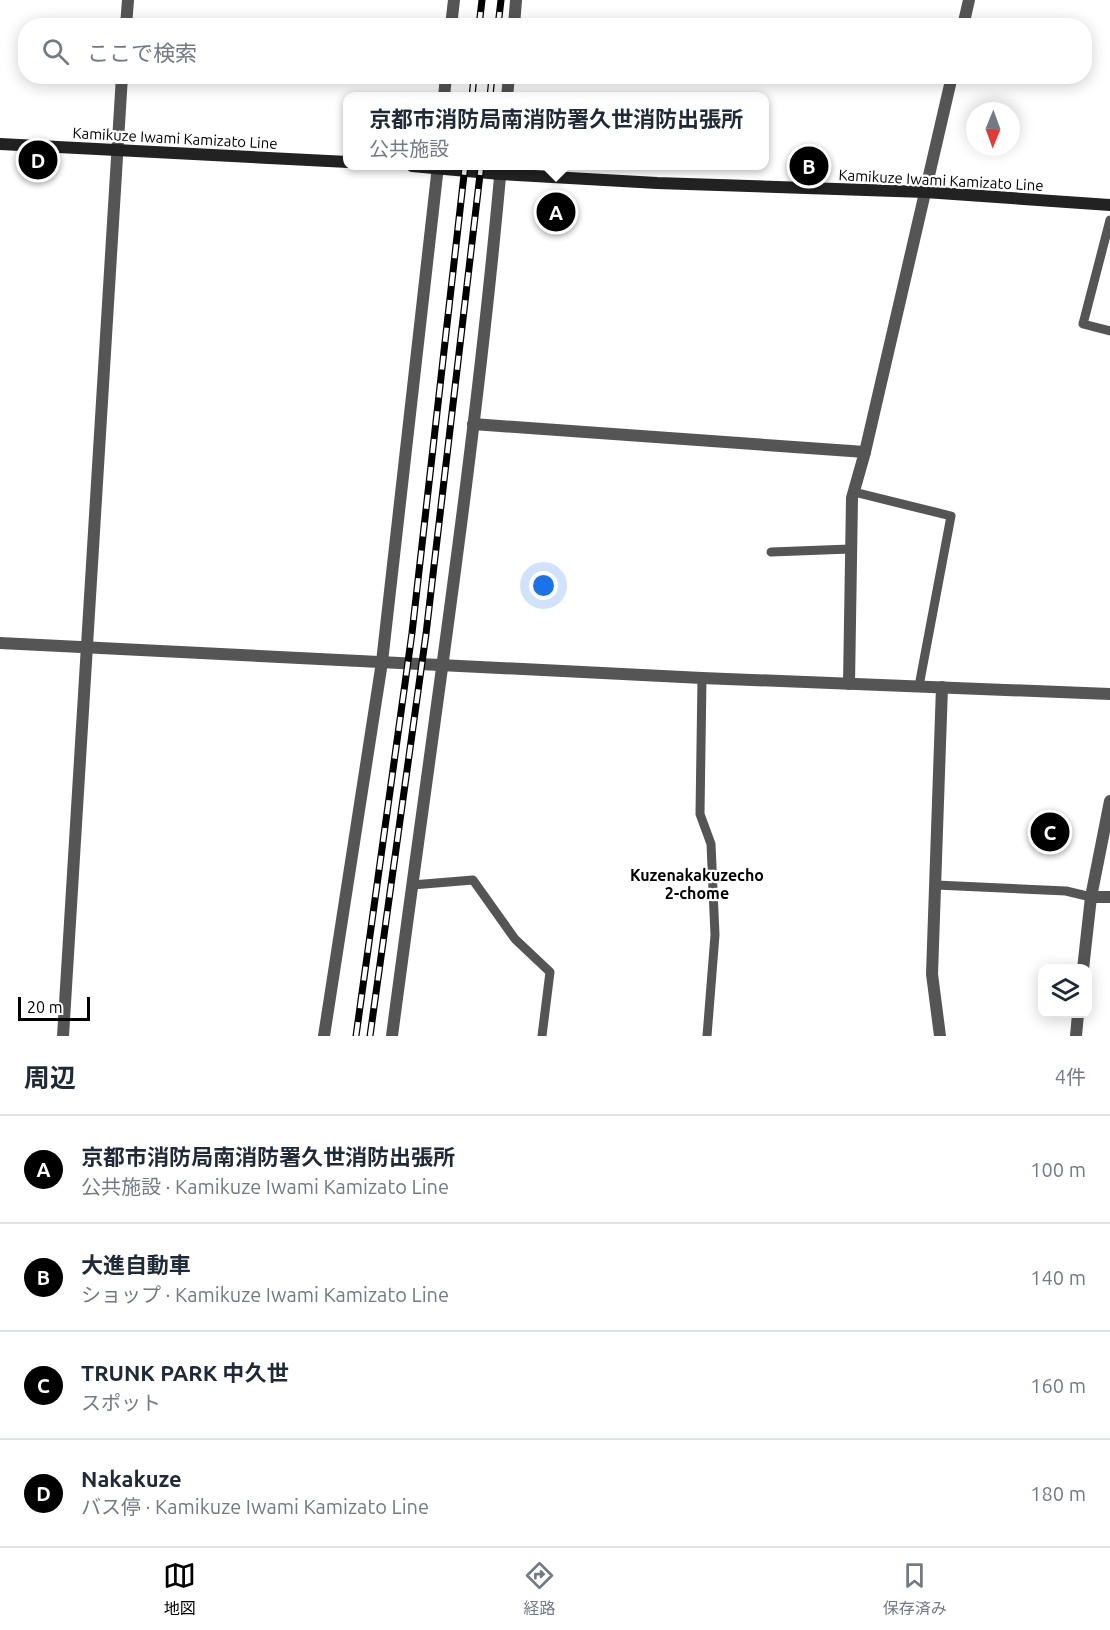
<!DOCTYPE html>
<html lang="ja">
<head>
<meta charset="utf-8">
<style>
  body { margin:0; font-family:Ubuntu,"Noto Sans JP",sans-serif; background:#f6f6f7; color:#1f2937 }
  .controls { position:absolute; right:18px; bottom:18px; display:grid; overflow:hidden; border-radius:12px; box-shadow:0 3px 15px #0003 }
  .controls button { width:54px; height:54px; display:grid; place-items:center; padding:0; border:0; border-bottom:2px solid #e0e1e3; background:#fff; color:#1f2937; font:30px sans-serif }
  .compass { position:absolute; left:966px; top:102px; width:54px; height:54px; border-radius:50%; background:#fff; box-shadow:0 3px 15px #0003; rotate:181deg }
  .scale { position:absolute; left:18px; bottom:15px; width:72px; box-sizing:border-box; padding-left:6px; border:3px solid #000; border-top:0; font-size:16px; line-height:21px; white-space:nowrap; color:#000; -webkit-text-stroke:4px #fff; paint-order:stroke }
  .you { position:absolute; left:544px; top:586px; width:21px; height:21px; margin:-15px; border:4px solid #fff; border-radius:50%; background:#1a73e8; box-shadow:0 0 0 9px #1a73e833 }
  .badge { display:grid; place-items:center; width:39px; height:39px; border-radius:50%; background:#000; color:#fff; font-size:20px; font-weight:700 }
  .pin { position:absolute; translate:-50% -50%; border:3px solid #fff; box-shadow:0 2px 6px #0006 }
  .popup { position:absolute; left:343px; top:92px; width:426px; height:78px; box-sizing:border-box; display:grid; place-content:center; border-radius:12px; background:#fff; filter:drop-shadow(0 2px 4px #0005); font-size:20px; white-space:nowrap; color:#747a83 }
  .popup b { font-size:22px; color:#1f2937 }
  .popup::after { content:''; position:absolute; left:50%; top:100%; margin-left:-12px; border:12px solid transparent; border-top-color:#fff }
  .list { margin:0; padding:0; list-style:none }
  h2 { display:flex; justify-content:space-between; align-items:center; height:78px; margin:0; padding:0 24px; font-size:26px }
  h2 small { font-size:20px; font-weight:400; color:#747a83 }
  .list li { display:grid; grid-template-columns:39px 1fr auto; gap:18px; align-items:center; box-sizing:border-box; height:108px; padding:0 24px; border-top:2px solid #e0e1e3 }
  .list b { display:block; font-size:22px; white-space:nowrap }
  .list p { margin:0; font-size:20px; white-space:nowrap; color:#747a83 }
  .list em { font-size:20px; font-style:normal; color:#747a83 }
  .icon { flex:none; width:33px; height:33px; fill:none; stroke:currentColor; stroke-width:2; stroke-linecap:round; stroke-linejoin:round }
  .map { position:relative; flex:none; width:1110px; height:1036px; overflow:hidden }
  .search { position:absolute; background:#fff; box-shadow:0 3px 15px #0003; left:18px; right:18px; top:18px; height:66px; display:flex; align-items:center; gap:15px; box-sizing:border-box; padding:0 21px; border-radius:24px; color:#747a83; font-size:22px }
  .sheet { height:510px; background:#fff }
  nav { display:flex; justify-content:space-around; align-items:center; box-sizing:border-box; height:84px; border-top:2px solid #e0e1e3; background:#fff; font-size:16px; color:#747a83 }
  nav a { display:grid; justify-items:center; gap:3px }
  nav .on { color:#000 }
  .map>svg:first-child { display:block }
</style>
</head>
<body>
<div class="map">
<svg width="1110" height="1036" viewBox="0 0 1110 1036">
  <rect width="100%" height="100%" fill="#fff"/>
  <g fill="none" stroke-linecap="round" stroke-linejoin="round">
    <g stroke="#555" stroke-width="9">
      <polyline points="1110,220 1083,324 1110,331"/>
      <polyline points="854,492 951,516 919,686"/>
      <polyline points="771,552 850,549"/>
      <polyline points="702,678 700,814 711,844 715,935 707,1036"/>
      <polyline points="412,885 473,880 515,939 550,972 542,1036"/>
      <polyline points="936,885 1066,891 1091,897"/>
    </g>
    <g stroke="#555" stroke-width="12">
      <polyline points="126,26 128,0"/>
      <polyline points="451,26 454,0"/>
      <polyline points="963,26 969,0"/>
      <polyline points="444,97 446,76"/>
      <polyline points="473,424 865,452"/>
      <polyline points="0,643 702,678 1110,694"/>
      <polyline points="849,684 852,498 865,452 952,76"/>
      <polyline points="1091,897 1110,897"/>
      <polyline points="63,1036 122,76"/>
      <polyline points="324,1036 382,662 438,166"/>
      <polyline points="940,1036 932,974 942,687"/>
    </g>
    <g stroke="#555" stroke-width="12">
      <polyline points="514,26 516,0"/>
      <polyline points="507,97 509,76"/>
      <polyline points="1083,969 1091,897 1110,801"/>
      <path d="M392,1036C430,746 475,457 501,166"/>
      <polyline points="1076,1036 1078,1014"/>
    </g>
    <g stroke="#222" stroke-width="12">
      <polyline points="0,144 348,162"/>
      <polyline points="412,166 500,174 657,183 925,192 1110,205"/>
    </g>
    <defs>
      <g id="rail">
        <polyline points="479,26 482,0"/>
        <polyline points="498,26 501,0"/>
        <polyline points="472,97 474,76"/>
        <polyline points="490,97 492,76"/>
        <polyline points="356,1036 412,633 465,166"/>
        <polyline points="370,1036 426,634 481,166"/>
      </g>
    </defs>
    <use href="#rail" stroke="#000" stroke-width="7"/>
    <use href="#rail" stroke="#fff" stroke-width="4.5" stroke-dasharray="14" stroke-linecap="butt"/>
  </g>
  <g text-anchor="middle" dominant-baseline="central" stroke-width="4.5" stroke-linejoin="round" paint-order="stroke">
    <g font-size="15" fill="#000" stroke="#fff">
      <text transform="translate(175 138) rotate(3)">Kamikuze Iwami Kamizato Line</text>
      <text transform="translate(941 180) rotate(3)">Kamikuze Iwami Kamizato Line</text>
    </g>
    <g font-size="16" font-weight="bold" fill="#000" stroke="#fff">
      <text x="697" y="875">Kuzenakakuzecho<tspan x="697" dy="18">2-chome</tspan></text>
    </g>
  </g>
</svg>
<div class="controls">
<button><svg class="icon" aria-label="layers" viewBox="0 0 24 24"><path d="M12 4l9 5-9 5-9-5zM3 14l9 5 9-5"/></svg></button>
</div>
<svg class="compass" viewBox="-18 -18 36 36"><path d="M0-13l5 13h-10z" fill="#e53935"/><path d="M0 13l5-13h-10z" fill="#747a83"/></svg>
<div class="scale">20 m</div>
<div class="you"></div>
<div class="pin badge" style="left:556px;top:212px">A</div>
<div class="popup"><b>京都市消防局南消防署久世消防出張所</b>公共施設</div>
<div class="pin badge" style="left:809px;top:166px">B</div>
<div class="pin badge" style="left:1050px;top:832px">C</div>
<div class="pin badge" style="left:38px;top:160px">D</div>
<div class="search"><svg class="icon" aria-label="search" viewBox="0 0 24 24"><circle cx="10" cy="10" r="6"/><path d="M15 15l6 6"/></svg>ここで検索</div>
</div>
<section class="sheet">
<h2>周辺<small>4件</small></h2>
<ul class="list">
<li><span class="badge">A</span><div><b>京都市消防局南消防署久世消防出張所</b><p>公共施設 · Kamikuze Iwami Kamizato Line</p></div><em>100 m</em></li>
<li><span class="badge">B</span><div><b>大進自動車</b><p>ショップ · Kamikuze Iwami Kamizato Line</p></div><em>140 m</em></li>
<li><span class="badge">C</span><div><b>TRUNK PARK 中久世</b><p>スポット</p></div><em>160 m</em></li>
<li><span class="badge">D</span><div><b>Nakakuze</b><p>バス停 · Kamikuze Iwami Kamizato Line</p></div><em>180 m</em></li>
</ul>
</section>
<nav>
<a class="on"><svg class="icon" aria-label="map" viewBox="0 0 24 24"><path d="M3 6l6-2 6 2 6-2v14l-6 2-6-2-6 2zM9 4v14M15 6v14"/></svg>地図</a>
<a><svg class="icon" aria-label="directions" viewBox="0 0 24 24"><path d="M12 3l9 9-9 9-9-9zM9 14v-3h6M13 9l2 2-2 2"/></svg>経路</a>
<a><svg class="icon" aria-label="saved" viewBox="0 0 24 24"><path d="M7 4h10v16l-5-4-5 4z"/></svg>保存済み</a>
</nav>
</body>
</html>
